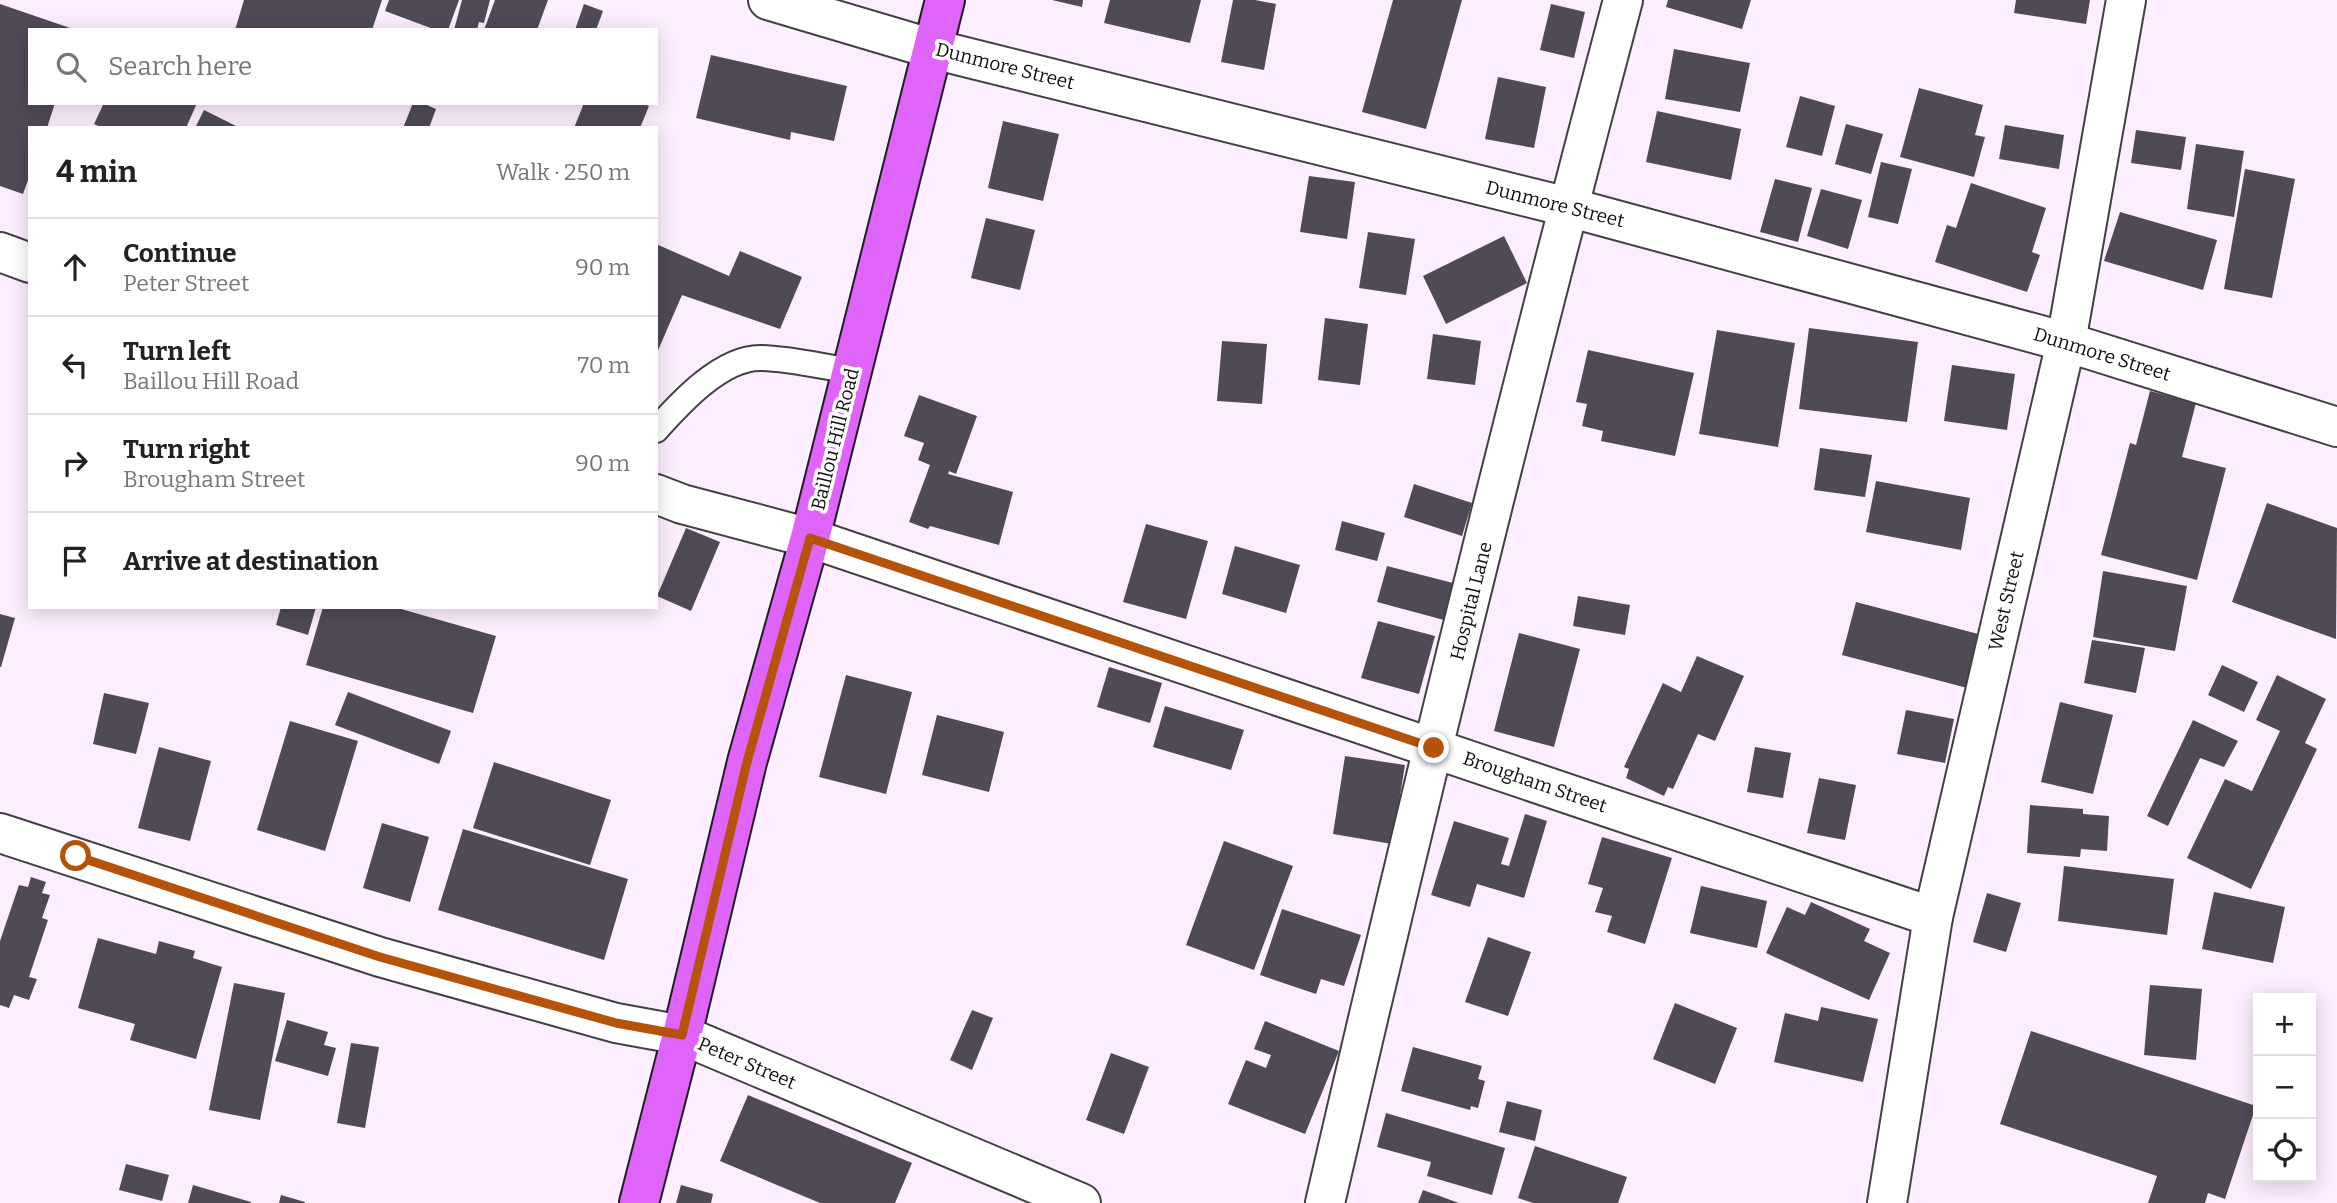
<!DOCTYPE html>
<html lang="en">
<head>
<meta charset="utf-8">
<style>
  body { margin:0; font-family:Bitter,serif; background:#f2f2f2; color:#222 }
  .controls { position:absolute; right:21px; bottom:21px; display:grid; overflow:hidden; border-radius:0px; box-shadow:0 4px 18px #0003 }
  .controls button { width:63px; height:63px; display:grid; place-items:center; padding:0; border:0; border-bottom:2px solid #e0e0e0; background:#fff; color:#222; font:35px sans-serif }
  .stop { position:absolute; width:21px; height:21px; margin:-16px; border:5px solid #b45309; border-radius:50%; background:#fff }
  .stop.end { background:#b45309; border-color:#fff; box-shadow:0 2px 7px #0008 }
  .list { margin:0; padding:0; list-style:none }
  h2 { display:flex; justify-content:space-between; align-items:center; height:91px; margin:0; padding:0 28px; font-size:30px }
  h2 small { font-size:23px; font-weight:400; color:#767676 }
  .list li { display:grid; grid-template-columns:46px 1fr auto; gap:21px; align-items:center; box-sizing:border-box; height:98px; padding:0 28px; border-top:2px solid #e0e0e0 }
  .list b { display:block; font-size:26px; white-space:nowrap }
  .list p { margin:0; font-size:23px; white-space:nowrap; color:#767676 }
  .list em { font-size:23px; font-style:normal; color:#767676 }
  .icon { flex:none; width:38px; height:38px; fill:none; stroke:currentColor; stroke-width:2; stroke-linecap:round; stroke-linejoin:round }
  .map { position:relative; flex:none; width:2337px; height:1203px; overflow:hidden }
  .search { position:absolute; background:#fff; box-shadow:0 4px 18px #0003; left:28px; top:28px; width:630px; height:77px; display:flex; align-items:center; gap:18px; box-sizing:border-box; padding:0 24px; border-radius:0px; color:#767676; font-size:26px }
  .panel { position:absolute; background:#fff; box-shadow:0 4px 18px #0003; left:28px; top:126px; width:630px; height:483px; border-radius:0px }
  .map>svg:first-child { display:block }
</style>
</head>
<body>
<div class="map">
<svg width="2337" height="1203" viewBox="0 0 2337 1203">
  <rect width="100%" height="100%" fill="#fdeeff"/>
  <g fill="#504a57">
    <polygon points="244,0 382,0 372,30 235,30"/>
    <polygon points="389,0 459,0 448,30 436,30 385,11"/>
    <polygon points="462,0 490,0 484,23 479,22 477,30 454,30"/>
    <polygon points="495,0 548,0 537,30 484,30"/>
    <polygon points="1052,0 1083,0 1082,7"/>
    <polygon points="1110,0 1201,0 1190,43 1104,23"/>
    <polygon points="1233,0 1255,0 1276,4 1264,70 1221,62"/>
    <polygon points="1393,0 1462,0 1426,129 1362,112"/>
    <polygon points="1668,0 1751,0 1742,29 1666,7"/>
    <polygon points="2016,0 2090,0 2086,24 2014,13"/>
    <polygon points="0,4 73,29 30,30 30,103 55,103 47,128 30,128 30,175 23,194 0,186"/>
    <polygon points="584,4 603,11 596,30 575,30"/>
    <polygon points="1551,4 1585,12 1574,58 1540,50"/>
    <polygon points="1674,49 1750,63 1740,112 1665,99"/>
    <polygon points="711,55 847,86 834,141 791,132 790,140 696,118"/>
    <polygon points="1498,77 1546,87 1534,148 1485,139"/>
    <polygon points="1919,88 1983,105 1975,135 1985,137 1974,177 1900,157"/>
    <polygon points="1800,96 1835,106 1822,156 1786,147"/>
    <polygon points="104,103 197,103 186,128 103,128 94,124"/>
    <polygon points="413,103 422,103 436,109 429,128 403,128"/>
    <polygon points="584,103 641,103 649,106 640,128 574,128"/>
    <polygon points="204,110 240,128 195,128"/>
    <polygon points="1657,111 1741,129 1731,180 1646,162"/>
    <polygon points="1003,121 1059,134 1043,201 988,188"/>
    <polygon points="1846,124 1883,134 1871,174 1835,164"/>
    <polygon points="2005,125 2064,135 2059,169 1999,159"/>
    <polygon points="2136,130 2186,137 2181,170 2131,163"/>
    <polygon points="2196,144 2244,151 2234,217 2187,209"/>
    <polygon points="1881,162 1912,169 1898,224 1868,217"/>
    <polygon points="2245,169 2295,179 2272,298 2224,289"/>
    <polygon points="1309,176 1355,182 1347,239 1300,232"/>
    <polygon points="1775,179 1812,188 1798,242 1760,232"/>
    <polygon points="1971,183 2046,208 2032,252 2040,255 2027,292 1935,262 1947,225 1956,228"/>
    <polygon points="1821,189 1862,200 1848,249 1807,236"/>
    <polygon points="2120,212 2217,240 2203,290 2104,261"/>
    <polygon points="986,218 1035,230 1020,290 971,278"/>
    <polygon points="1368,232 1415,239 1406,295 1359,288"/>
    <polygon points="1504,236 1527,283 1446,324 1423,276"/>
    <polygon points="656,244 729,276 740,251 802,277 780,329 682,295 656,355"/>
    <polygon points="1325,318 1368,324 1360,385 1318,380"/>
    <polygon points="1809,328 1918,342 1907,422 1799,409"/>
    <polygon points="1717,330 1795,343 1778,447 1699,434"/>
    <polygon points="1433,334 1481,341 1475,385 1427,379"/>
    <polygon points="1222,341 1267,344 1262,404 1217,401"/>
    <polygon points="1588,350 1694,373 1675,456 1601,441 1603,431 1582,426 1587,404 1576,402"/>
    <polygon points="1952,365 2015,374 2007,430 1944,421"/>
    <polygon points="2150,391 2196,403 2182,457 2226,468 2197,580 2101,555 2130,443 2136,445"/>
    <polygon points="919,395 977,416 956,474 949,471 948,474 1013,492 999,545 930,526 928,529 909,522 930,465 918,460 924,443 904,436"/>
    <polygon points="1820,448 1872,455 1865,497 1814,490"/>
    <polygon points="1876,481 1970,498 1961,550 1866,532"/>
    <polygon points="1414,484 1472,503 1462,536 1404,517"/>
    <polygon points="2267,503 2337,528 2336,639 2232,602"/>
    <polygon points="1342,521 1385,533 1377,561 1335,550"/>
    <polygon points="1146,524 1208,541 1186,619 1123,602"/>
    <polygon points="686,528 720,542 691,611 657,596"/>
    <polygon points="1235,546 1300,565 1286,613 1222,594"/>
    <polygon points="1387,566 1453,583 1444,620 1377,602"/>
    <polygon points="2103,571 2187,586 2175,651 2093,637"/>
    <polygon points="1578,596 1630,605 1625,635 1573,626"/>
    <polygon points="1856,602 1986,636 1971,689 1842,655"/>
    <polygon points="281,607 316,607 308,635 276,625"/>
    <polygon points="323,607 394,607 496,636 473,713 306,665"/>
    <polygon points="0,614 15,618 1,667 0,667"/>
    <polygon points="1378,621 1435,636 1419,694 1361,678"/>
    <polygon points="1519,633 1580,649 1554,747 1494,731"/>
    <polygon points="2092,640 2145,648 2136,693 2084,683"/>
    <polygon points="1697,656 1744,676 1715,741 1698,734 1673,789 1668,787 1664,796 1626,778 1629,769 1624,767 1663,683 1681,692"/>
    <polygon points="2222,665 2258,682 2244,712 2208,695"/>
    <polygon points="1109,667 1162,683 1150,723 1097,707"/>
    <polygon points="846,675 912,692 886,794 819,777"/>
    <polygon points="2277,675 2326,699 2305,743 2317,749 2251,889 2187,858 2225,779 2252,791 2280,731 2256,720"/>
    <polygon points="348,692 451,731 439,764 335,725"/>
    <polygon points="104,693 149,703 136,754 93,744"/>
    <polygon points="2060,702 2113,715 2093,794 2041,782"/>
    <polygon points="1165,706 1244,730 1231,770 1153,747"/>
    <polygon points="1906,710 1954,719 1945,763 1897,754"/>
    <polygon points="937,715 1004,732 989,792 922,775"/>
    <polygon points="2193,720 2238,741 2224,767 2200,758 2168,826 2147,816"/>
    <polygon points="290,721 358,741 325,851 257,830"/>
    <polygon points="159,747 211,761 190,841 138,828"/>
    <polygon points="1755,747 1791,753 1783,798 1747,792"/>
    <polygon points="1345,756 1405,765 1392,844 1333,834"/>
    <polygon points="494,762 611,800 590,865 473,828"/>
    <polygon points="1819,778 1856,785 1845,840 1807,833"/>
    <polygon points="2030,805 2083,809 2083,814 2109,816 2107,851 2081,849 2080,857 2027,853"/>
    <polygon points="1525,814 1547,821 1524,898 1477,884 1470,907 1431,895 1454,821 1509,838 1501,864 1509,866"/>
    <polygon points="382,823 429,837 410,902 363,888"/>
    <polygon points="463,829 628,879 604,960 438,910"/>
    <polygon points="1602,837 1672,858 1645,944 1607,932 1612,916 1595,912 1603,888 1588,884"/>
    <polygon points="1224,841 1293,866 1254,970 1186,945"/>
    <polygon points="2064,866 2174,879 2167,935 2058,921"/>
    <polygon points="31,877 46,882 42,893 50,895 42,918 48,920 29,977 37,979 29,1000 14,995 9,1008 0,1005 0,941 19,885 28,887"/>
    <polygon points="1701,886 1767,901 1757,948 1690,933"/>
    <polygon points="2214,892 2285,907 2273,963 2202,949"/>
    <polygon points="1987,893 2021,903 2006,952 1973,942"/>
    <polygon points="1811,902 1870,929 1864,941 1890,953 1869,1000 1766,953 1787,907 1805,915"/>
    <polygon points="1282,909 1361,935 1344,986 1321,979 1316,994 1260,975"/>
    <polygon points="1488,937 1531,952 1508,1016 1465,1002"/>
    <polygon points="98,938 156,954 159,941 195,951 193,958 222,967 196,1059 130,1040 135,1024 78,1008"/>
    <polygon points="234,983 285,993 260,1120 209,1110"/>
    <polygon points="2150,985 2202,989 2196,1060 2144,1055"/>
    <polygon points="1675,1003 1737,1028 1715,1084 1653,1059"/>
    <polygon points="1821,1007 1878,1019 1863,1082 1774,1062 1785,1013 1818,1021"/>
    <polygon points="972,1010 993,1018 972,1070 950,1060"/>
    <polygon points="287,1020 328,1032 324,1045 336,1048 328,1076 275,1061"/>
    <polygon points="1265,1021 1339,1051 1305,1134 1228,1104 1246,1060 1266,1068 1271,1055 1254,1049"/>
    <polygon points="2031,1031 2256,1106 2225,1199 2208,1193 2205,1203 2148,1203 2157,1176 2000,1124"/>
    <polygon points="351,1043 379,1047 365,1128 337,1123"/>
    <polygon points="1413,1047 1482,1066 1478,1079 1485,1081 1478,1108 1471,1106 1470,1110 1401,1091"/>
    <polygon points="1111,1053 1149,1067 1124,1134 1086,1120"/>
    <polygon points="748,1095 912,1163 895,1203 820,1203 720,1161"/>
    <polygon points="1507,1101 1542,1110 1535,1141 1499,1132"/>
    <polygon points="1386,1113 1505,1148 1492,1195 1427,1176 1431,1162 1377,1147"/>
    <polygon points="1535,1146 1627,1177 1618,1203 1533,1203 1518,1198"/>
    <polygon points="126,1164 169,1175 162,1201 119,1190"/>
    <polygon points="193,1185 251,1202 251,1203 188,1203"/>
    <polygon points="681,1185 713,1194 711,1203 676,1203"/>
    <polygon points="1423,1190 1459,1203 1418,1203"/>
    <polygon points="281,1195 305,1202 305,1203 279,1203"/>
  </g>
  <g fill="none" stroke-linecap="round" stroke-linejoin="round">
    <defs>
      <path id="lane" d="M656,430C680,403 721,358 760,358C788,358 824,367 851,371"/>
      <g id="street">
        <polyline points="768,0 933,49 1568,207 2066,342 2337,427"/>
        <polyline points="0,252 30,263"/>
        <polyline points="656,494 682,504 810,538 1933,917"/>
        <polyline points="0,833 380,957 616,1023 682,1035 1081,1203"/>
        <path d="M1325,1203C1418,801 1517,399 1623,0"/>
        <polyline points="1887,1203 1933,917 2066,342 2126,0"/>
      </g>
      <polyline id="primary" points="639,1203 682,1035 747,762 810,538 945,0"/>
    </defs>
    <use href="#lane" stroke="#414141" stroke-width="28"/>
    <use href="#street" stroke="#414141" stroke-width="42"/>
    <use href="#primary" stroke="#1f1f1f" stroke-width="42"/>
    <use href="#lane" stroke="#fff" stroke-width="24"/>
    <use href="#street" stroke="#fff" stroke-width="38"/>
    <use href="#primary" stroke="#df64fa" stroke-width="38"/>
  </g>
  <g fill="none" stroke-linecap="round" stroke-linejoin="round">
    <polyline stroke="#b45309" stroke-width="9" points="76,856 380,957 616,1023 682,1035 747,762 810,538 1434,748"/>
  </g>
  <g text-anchor="middle" dominant-baseline="central" stroke-width="7" stroke-linejoin="round" paint-order="stroke">
    <g font-size="19" fill="#0e0e0e" stroke="#fff">
      <text transform="translate(1005 66) rotate(14)">Dunmore Street</text>
      <text transform="translate(1555 204) rotate(14)">Dunmore Street</text>
      <text transform="translate(2102 354) rotate(17)">Dunmore Street</text>
      <text transform="translate(835 439) rotate(-76)">Baillou Hill Road</text>
      <text transform="translate(1471 601) rotate(-76)">Hospital Lane</text>
      <text transform="translate(2006 601) rotate(-77)">West Street</text>
      <text transform="translate(1535 782) rotate(19)">Brougham Street</text>
      <text transform="translate(747 1063) rotate(23)">Peter Street</text>
    </g>
  </g>
</svg>
<div class="controls">
<button>+</button>
<button>−</button>
<button><svg class="icon" aria-label="locate" viewBox="0 0 24 24"><circle cx="12" cy="12" r="6"/><path d="M12 2v4M12 18v4M2 12h4M18 12h4"/></svg></button>
</div>
<div class="stop" style="left:76px;top:856px"></div>
<div class="stop end" style="left:1434px;top:748px"></div>
<div class="search"><svg class="icon" aria-label="search" viewBox="0 0 24 24"><circle cx="10" cy="10" r="6"/><path d="M15 15l6 6"/></svg>Search here</div>
<section class="panel">
<h2>4 min<small>Walk · 250 m</small></h2>
<ul class="list">
<li><svg class="icon" aria-label="ahead" viewBox="0 0 24 24"><path d="M12 20V5M6 11l6-6 6 6"/></svg><div><b>Continue</b><p>Peter Street</p></div><em>90 m</em></li>
<li><svg class="icon" aria-label="left" viewBox="0 0 24 24"><path d="M17 20v-9H6M10 6l-5 5 5 5"/></svg><div><b>Turn left</b><p>Baillou Hill Road</p></div><em>70 m</em></li>
<li><svg class="icon" aria-label="right" viewBox="0 0 24 24"><path d="M7 20v-9h11M14 6l5 5-5 5"/></svg><div><b>Turn right</b><p>Brougham Street</p></div><em>90 m</em></li>
<li><svg class="icon" aria-label="arrive" viewBox="0 0 24 24"><path d="M6 21V4h12l-3 4 3 4H6"/></svg><div><b>Arrive at destination</b></div></li>
</ul>
</section>
</div>
</body>
</html>
